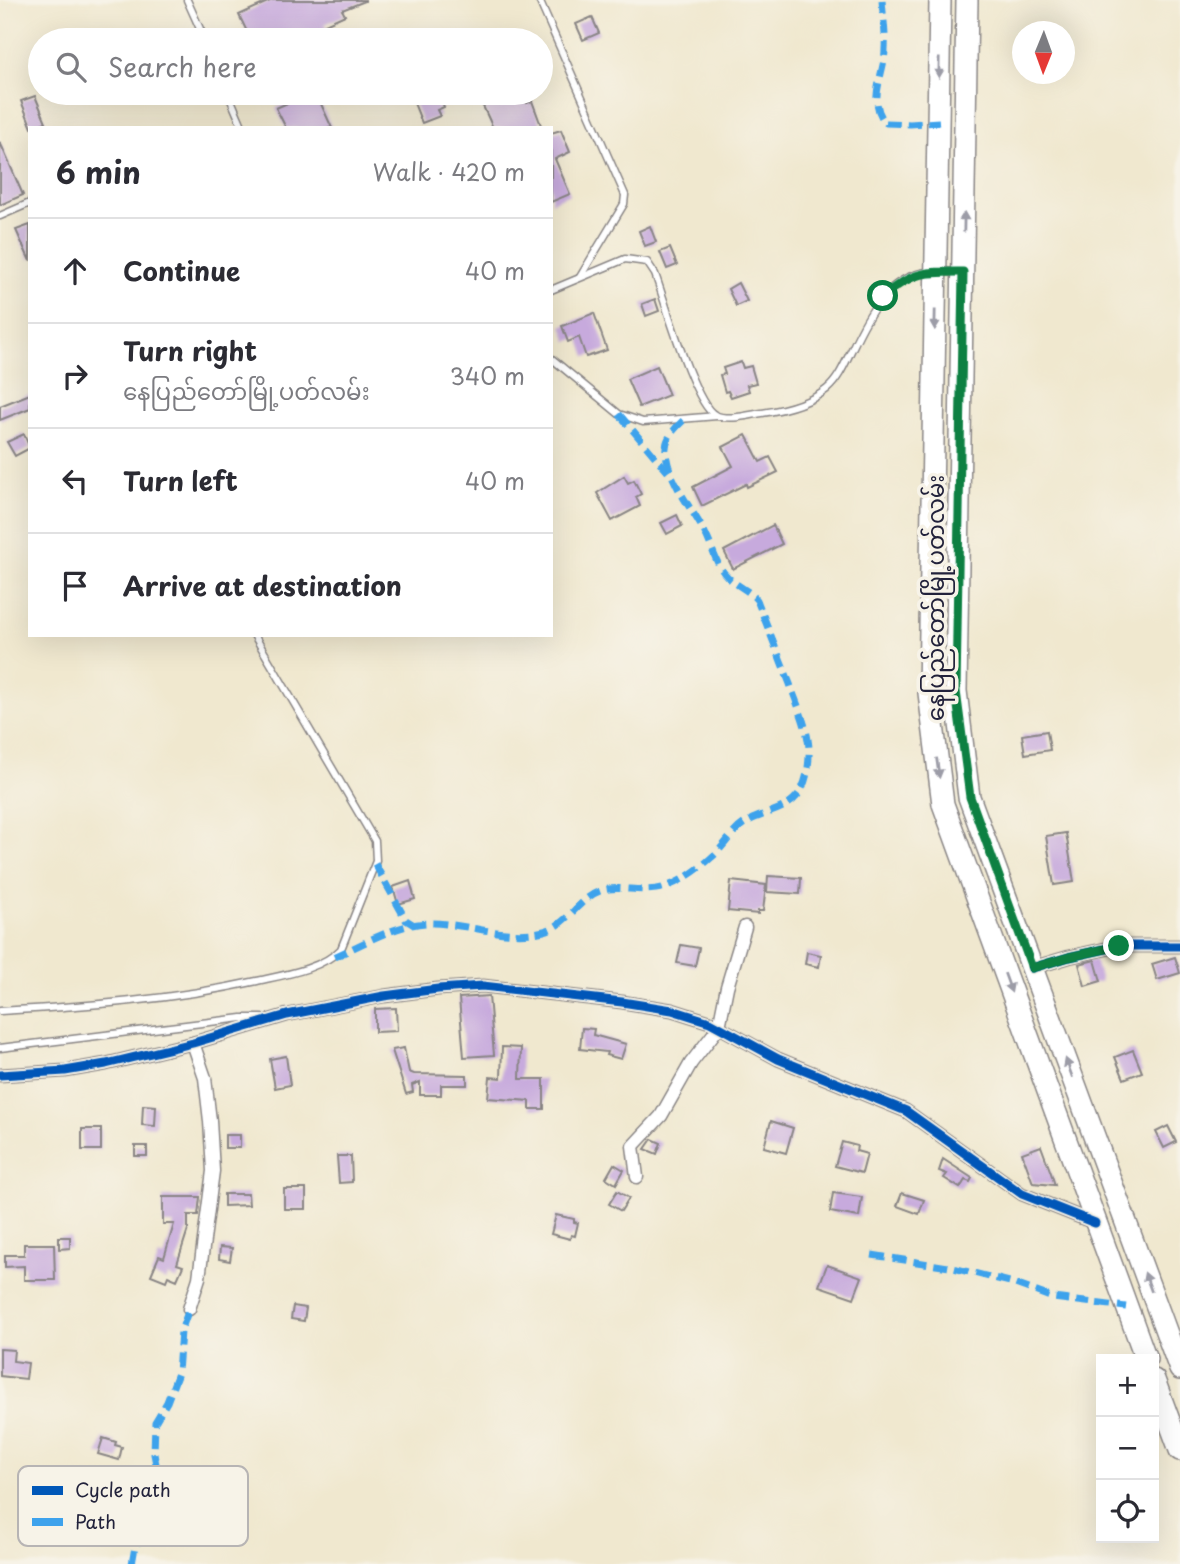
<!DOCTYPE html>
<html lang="en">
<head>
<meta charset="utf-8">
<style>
  body { margin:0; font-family:"Playpen Sans","Noto Sans Myanmar",sans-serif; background:#f7f7f7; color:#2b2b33 }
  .controls { position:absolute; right:21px; bottom:21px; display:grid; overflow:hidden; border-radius:0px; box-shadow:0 7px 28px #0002 }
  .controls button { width:63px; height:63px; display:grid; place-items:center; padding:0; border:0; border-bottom:2px solid #e1e1e2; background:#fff; color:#2b2b33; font:35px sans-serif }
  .compass { position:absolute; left:1012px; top:21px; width:63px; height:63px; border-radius:50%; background:#fff; box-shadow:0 7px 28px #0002; rotate:181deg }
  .stop { position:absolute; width:21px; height:21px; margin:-16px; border:5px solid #0b8043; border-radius:50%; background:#fff }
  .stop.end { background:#0b8043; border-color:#fff; box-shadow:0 2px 7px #0008 }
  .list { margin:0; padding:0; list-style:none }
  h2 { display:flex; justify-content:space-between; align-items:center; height:91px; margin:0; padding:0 28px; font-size:30px }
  h2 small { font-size:23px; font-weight:400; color:#7c7c81 }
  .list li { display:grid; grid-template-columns:46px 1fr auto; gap:21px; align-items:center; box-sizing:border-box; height:105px; padding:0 28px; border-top:2px solid #e1e1e2 }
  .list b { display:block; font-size:26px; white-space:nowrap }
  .list p { margin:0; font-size:23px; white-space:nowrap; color:#7c7c81 }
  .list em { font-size:23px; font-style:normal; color:#7c7c81 }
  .icon { flex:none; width:38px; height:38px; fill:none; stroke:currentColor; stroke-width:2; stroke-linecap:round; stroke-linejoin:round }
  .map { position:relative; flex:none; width:1180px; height:1564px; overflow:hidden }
  .search { position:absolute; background:#fff; box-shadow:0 7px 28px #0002; left:28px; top:28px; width:525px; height:77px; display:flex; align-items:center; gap:18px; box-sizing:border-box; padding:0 24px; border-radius:38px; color:#7c7c81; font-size:26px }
  .panel { position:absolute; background:#fff; box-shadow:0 7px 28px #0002; left:28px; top:126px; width:525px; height:511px; border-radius:0px }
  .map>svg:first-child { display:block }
</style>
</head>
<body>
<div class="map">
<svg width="1180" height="1564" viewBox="0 0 1180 1564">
  <rect width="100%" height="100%" fill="#f7f3e8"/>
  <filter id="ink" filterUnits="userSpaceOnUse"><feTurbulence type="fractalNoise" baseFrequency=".0143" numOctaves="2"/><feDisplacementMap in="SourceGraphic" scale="14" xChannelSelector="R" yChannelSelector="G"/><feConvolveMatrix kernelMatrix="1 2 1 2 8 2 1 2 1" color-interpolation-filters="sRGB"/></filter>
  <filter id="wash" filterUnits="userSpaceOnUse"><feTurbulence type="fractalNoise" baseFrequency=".00686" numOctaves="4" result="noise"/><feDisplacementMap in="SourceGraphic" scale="28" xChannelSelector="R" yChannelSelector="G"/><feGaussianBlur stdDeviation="1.57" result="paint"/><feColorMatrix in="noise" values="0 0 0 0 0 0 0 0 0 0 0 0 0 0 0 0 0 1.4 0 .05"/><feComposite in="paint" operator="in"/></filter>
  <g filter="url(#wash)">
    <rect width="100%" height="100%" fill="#f0e8cf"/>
    <g id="blocks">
      <g fill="#c7aadd">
        <polygon points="272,0 365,0 365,1 342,10 345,15 325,24 331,40 251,40 239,15"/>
        <polygon points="592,17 599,33 583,40 576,24"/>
        <polygon points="310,93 316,93 332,128 286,128 276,108"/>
        <polygon points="410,93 439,93 444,107 437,110 440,116 422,123"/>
        <polygon points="477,93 522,93 527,103 532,101 542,128 493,128"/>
        <polygon points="35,96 46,122 32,128 21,101"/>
        <polygon points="561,130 570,152 555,159 570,194 551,202 551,133"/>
        <polygon points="0,142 23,195 0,205"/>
        <polygon points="30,225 30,261 16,230"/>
        <polygon points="650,226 656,242 645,246 639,231"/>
        <polygon points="670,248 677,265 667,269 660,252"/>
        <polygon points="738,283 747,301 736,306 728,289"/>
        <polygon points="655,299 659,311 646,316 642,304"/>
        <polygon points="594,313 607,350 586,357 579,337 568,342 562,326"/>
        <polygon points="741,362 743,368 751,366 756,383 747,385 749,391 731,397 728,391 725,392 720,375 725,374 723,368"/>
        <polygon points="657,366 669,395 639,407 627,379"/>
        <polygon points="30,394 30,408 0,420 0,406"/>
        <polygon points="24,434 30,448 15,456 7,442"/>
        <polygon points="746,435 760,462 770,457 778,472 747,487 746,484 702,506 693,487 733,466 723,447"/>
        <polygon points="624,476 628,483 634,480 641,494 636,497 640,506 612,521 597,493"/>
        <polygon points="677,515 682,526 667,534 661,523"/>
        <polygon points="773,525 782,544 733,569 724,551"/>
        <polygon points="1047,731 1050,750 1025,754 1022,735"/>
        <polygon points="1066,833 1074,882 1054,885 1046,836"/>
        <polygon points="768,876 801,878 800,894 767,892"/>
        <polygon points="410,881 415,899 398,904 393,887"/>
        <polygon points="731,881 766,885 763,911 758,911 758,914 728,911"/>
        <polygon points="681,945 699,948 695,966 677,963"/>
        <polygon points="807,952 821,955 819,967 805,964"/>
        <polygon points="1175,957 1180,973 1157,980 1152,964"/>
        <polygon points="1095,960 1101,981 1085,986 1079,964"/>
        <polygon points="489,996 494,1055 464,1057 459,998"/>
        <polygon points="396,1008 397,1031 375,1032 375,1009"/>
        <polygon points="582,1028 594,1029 593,1035 626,1044 621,1059 606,1055 607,1052 580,1049"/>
        <polygon points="502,1047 521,1048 520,1079 544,1079 544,1109 530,1109 530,1101 488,1098 490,1077 501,1078"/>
        <polygon points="404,1048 409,1072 414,1074 467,1075 467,1085 441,1085 441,1095 420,1095 420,1082 412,1085 413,1092 406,1094 392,1050"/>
        <polygon points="1133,1050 1142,1072 1124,1079 1115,1057"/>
        <polygon points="286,1056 290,1085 275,1088 270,1059"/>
        <polygon points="143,1105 156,1106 155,1126 142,1125"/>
        <polygon points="771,1121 793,1128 786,1153 764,1147"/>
        <polygon points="1168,1126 1176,1142 1164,1148 1156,1132"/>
        <rect x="82" y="1129" width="19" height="21"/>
        <rect x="225" y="1135" width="15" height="13"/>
        <polygon points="652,1139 661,1143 657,1154 645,1149"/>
        <polygon points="842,1142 857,1146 856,1151 867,1154 862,1173 835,1166"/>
        <rect x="135" y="1146" width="12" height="10"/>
        <polygon points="1041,1146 1051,1173 1055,1185 1033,1183 1022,1153"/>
        <polygon points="337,1156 351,1156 352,1182 339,1183"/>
        <polygon points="943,1159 972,1178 970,1182 965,1180 960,1188 944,1178 947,1174 939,1171"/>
        <polygon points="614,1164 624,1170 616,1184 606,1178"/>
        <rect x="284" y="1189" width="22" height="20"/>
        <polygon points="617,1191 629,1198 621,1211 609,1204"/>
        <polygon points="833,1193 862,1197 859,1217 830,1212"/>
        <polygon points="902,1193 924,1200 919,1214 897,1206"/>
        <polygon points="224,1194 248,1194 249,1205 224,1206"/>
        <polygon points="163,1197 200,1197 198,1215 188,1215 188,1229 177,1264 183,1266 177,1280 168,1276 166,1281 151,1275 159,1256 164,1258 174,1224 163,1224"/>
        <polygon points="556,1215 574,1219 574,1222 578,1223 575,1236 571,1235 570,1239 551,1234"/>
        <polygon points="59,1237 70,1237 70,1248 59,1249"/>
        <polygon points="24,1244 54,1244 55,1280 24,1280 24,1266 5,1267 5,1255 24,1255"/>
        <polygon points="220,1247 232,1248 230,1261 219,1259"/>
        <polygon points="827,1265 862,1277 854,1298 819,1286"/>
        <polygon points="293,1306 306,1308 304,1321 291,1319"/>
        <polygon points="0,1349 14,1350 13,1361 28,1363 26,1379 0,1376"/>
        <polygon points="103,1438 116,1442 115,1445 122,1447 119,1460 98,1454"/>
      </g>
    </g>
  </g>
  <g filter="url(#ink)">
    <use href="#blocks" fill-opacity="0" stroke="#898585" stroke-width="2"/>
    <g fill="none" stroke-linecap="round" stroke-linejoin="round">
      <defs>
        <g id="lane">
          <polyline points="187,0 205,40"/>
          <polyline points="539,0 625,195 624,204 580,277"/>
          <polyline points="228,93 243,128"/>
          <polyline points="0,216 30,203"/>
          <path d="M551,290L625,259L647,262L655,274C665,301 694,404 715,415C728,421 749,415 762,413C783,410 810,403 827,389C839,379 845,363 852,349C867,317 886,278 926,272C936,271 947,272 958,272"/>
          <polyline points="551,358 619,414 643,422 717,416"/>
          <path d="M0,1011C87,1006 172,1000 257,981C284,975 322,969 341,949L376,861L375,841L254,635"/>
          <polyline points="0,1048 242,1018 262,1018"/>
        </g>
        <g id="street">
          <polyline points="1032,968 1069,957 1119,946 1180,946"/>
          <polyline points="0,1075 65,1071 106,1064 193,1043 287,1015 384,996 438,989 483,986 622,1002 672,1010 710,1022 778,1059 906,1111 1022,1194 1095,1223"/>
          <polyline points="637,1177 633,1146 661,1116 691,1063 719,1027 727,987 745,927"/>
          <polyline points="189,1309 199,1278 213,1171 210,1121 205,1078 193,1043"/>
        </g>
        <g id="primary">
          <polyline points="940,0 929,693 943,804 1146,1359"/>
          <polyline points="967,0 956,691 969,797 1180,1369"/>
          <polyline points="1154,1380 1180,1450"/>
        </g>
      </defs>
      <use href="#lane" stroke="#898585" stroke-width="9"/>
      <use href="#street" stroke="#898585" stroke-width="15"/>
      <use href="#primary" stroke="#898585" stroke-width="24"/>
      <use href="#lane" stroke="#fff" stroke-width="6"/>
      <use href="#street" stroke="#fff" stroke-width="12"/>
      <use href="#primary" stroke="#fff" stroke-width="21"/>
      <g stroke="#3ea2ec" stroke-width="7" stroke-dasharray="14 7" stroke-linecap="butt">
        <path d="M882,0C883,16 886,33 885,49C885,74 866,101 886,123L910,124L939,122"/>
        <polyline points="619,414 668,472"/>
        <polyline points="375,864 406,920 414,925"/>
        <path d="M334,957C364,944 395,924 428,923C467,923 505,940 544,931C568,925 578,899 600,891C618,884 646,895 668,886C684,880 700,868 712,857C724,847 732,831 745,823C761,813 785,811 797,796C808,784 811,755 808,740C805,721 796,702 790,684C779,656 768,628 757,600C748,589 734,585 724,573C716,563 712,547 706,535C693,509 669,483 666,453C664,438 676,427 686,418"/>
        <polyline points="872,1255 949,1267 1010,1282 1053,1298 1126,1307"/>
        <polyline points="132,1564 135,1547 156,1515 162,1494 154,1454 155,1422 167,1402 178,1373 181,1331 189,1309"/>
      </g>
      <defs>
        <g id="cycleway">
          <polyline points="1032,968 1069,957 1119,946 1180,946"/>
          <polyline points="0,1075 65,1071 106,1064 193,1043 287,1015 384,996 438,989 483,986 622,1002 672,1010 710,1022 778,1059 906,1111 1022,1194 1095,1223"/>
        </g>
      </defs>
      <use href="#cycleway" stroke="#f7f3e8" stroke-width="13"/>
      <use href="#cycleway" stroke="#0057b8" stroke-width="9"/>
    </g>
    <defs><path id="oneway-solid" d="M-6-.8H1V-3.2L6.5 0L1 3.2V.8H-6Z" transform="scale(1.75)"/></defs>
    <g fill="#9c9ca7">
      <use href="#oneway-solid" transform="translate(939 68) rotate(91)"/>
      <use href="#oneway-solid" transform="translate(964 222) rotate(-89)"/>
      <use href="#oneway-solid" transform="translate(935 320) rotate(91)"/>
      <use href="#oneway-solid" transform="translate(938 768) rotate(82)"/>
      <use href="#oneway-solid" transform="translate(1008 983) rotate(70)"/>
      <use href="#oneway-solid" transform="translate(1069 1068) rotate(-110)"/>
      <use href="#oneway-solid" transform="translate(1148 1282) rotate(-110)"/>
    </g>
  </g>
  <g fill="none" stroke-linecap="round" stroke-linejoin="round" filter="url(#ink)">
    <path stroke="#0b8043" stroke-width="9" d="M883,296C914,271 924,272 963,272L956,691L970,797L1032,968L1069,957L1119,946"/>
  </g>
  <g text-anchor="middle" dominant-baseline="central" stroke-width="7" stroke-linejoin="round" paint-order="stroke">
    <g font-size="23" fill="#22223b" stroke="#f7f3e8">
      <text transform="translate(934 598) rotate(-90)">နေပြည်တော်မြို့ပတ်လမ်း</text>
    </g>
  </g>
  <rect x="18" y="1466" width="230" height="80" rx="10" fill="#f7f3e8" stroke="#b7b4b4" stroke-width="2"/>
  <rect x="32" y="1486" width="31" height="9" fill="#0057b8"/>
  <rect x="32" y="1518" width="31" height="8" fill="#3ea2ec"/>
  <g font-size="19" fill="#22223b">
    <text x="75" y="1497">Cycle path</text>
    <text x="75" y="1529">Path</text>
  </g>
</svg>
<div class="controls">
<button>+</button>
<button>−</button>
<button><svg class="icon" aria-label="locate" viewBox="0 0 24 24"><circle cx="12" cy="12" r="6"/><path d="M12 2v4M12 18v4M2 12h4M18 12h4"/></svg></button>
</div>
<svg class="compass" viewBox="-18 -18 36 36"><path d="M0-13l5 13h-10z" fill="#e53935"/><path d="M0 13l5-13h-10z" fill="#7c7c81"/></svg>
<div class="stop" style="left:883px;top:296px"></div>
<div class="stop end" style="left:1119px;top:946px"></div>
<div class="search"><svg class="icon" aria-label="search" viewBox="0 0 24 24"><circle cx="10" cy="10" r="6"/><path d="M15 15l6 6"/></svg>Search here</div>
<section class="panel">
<h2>6 min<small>Walk · 420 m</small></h2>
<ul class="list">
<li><svg class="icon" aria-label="ahead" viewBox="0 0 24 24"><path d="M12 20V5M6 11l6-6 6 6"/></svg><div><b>Continue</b></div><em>40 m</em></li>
<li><svg class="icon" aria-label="right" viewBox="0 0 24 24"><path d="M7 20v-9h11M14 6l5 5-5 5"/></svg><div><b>Turn right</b><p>နေပြည်တော်မြို့ပတ်လမ်း</p></div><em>340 m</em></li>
<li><svg class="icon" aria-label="left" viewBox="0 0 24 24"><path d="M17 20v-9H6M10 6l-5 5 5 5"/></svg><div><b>Turn left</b></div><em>40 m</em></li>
<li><svg class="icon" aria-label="arrive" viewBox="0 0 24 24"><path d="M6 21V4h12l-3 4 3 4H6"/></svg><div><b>Arrive at destination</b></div></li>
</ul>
</section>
</div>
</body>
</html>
